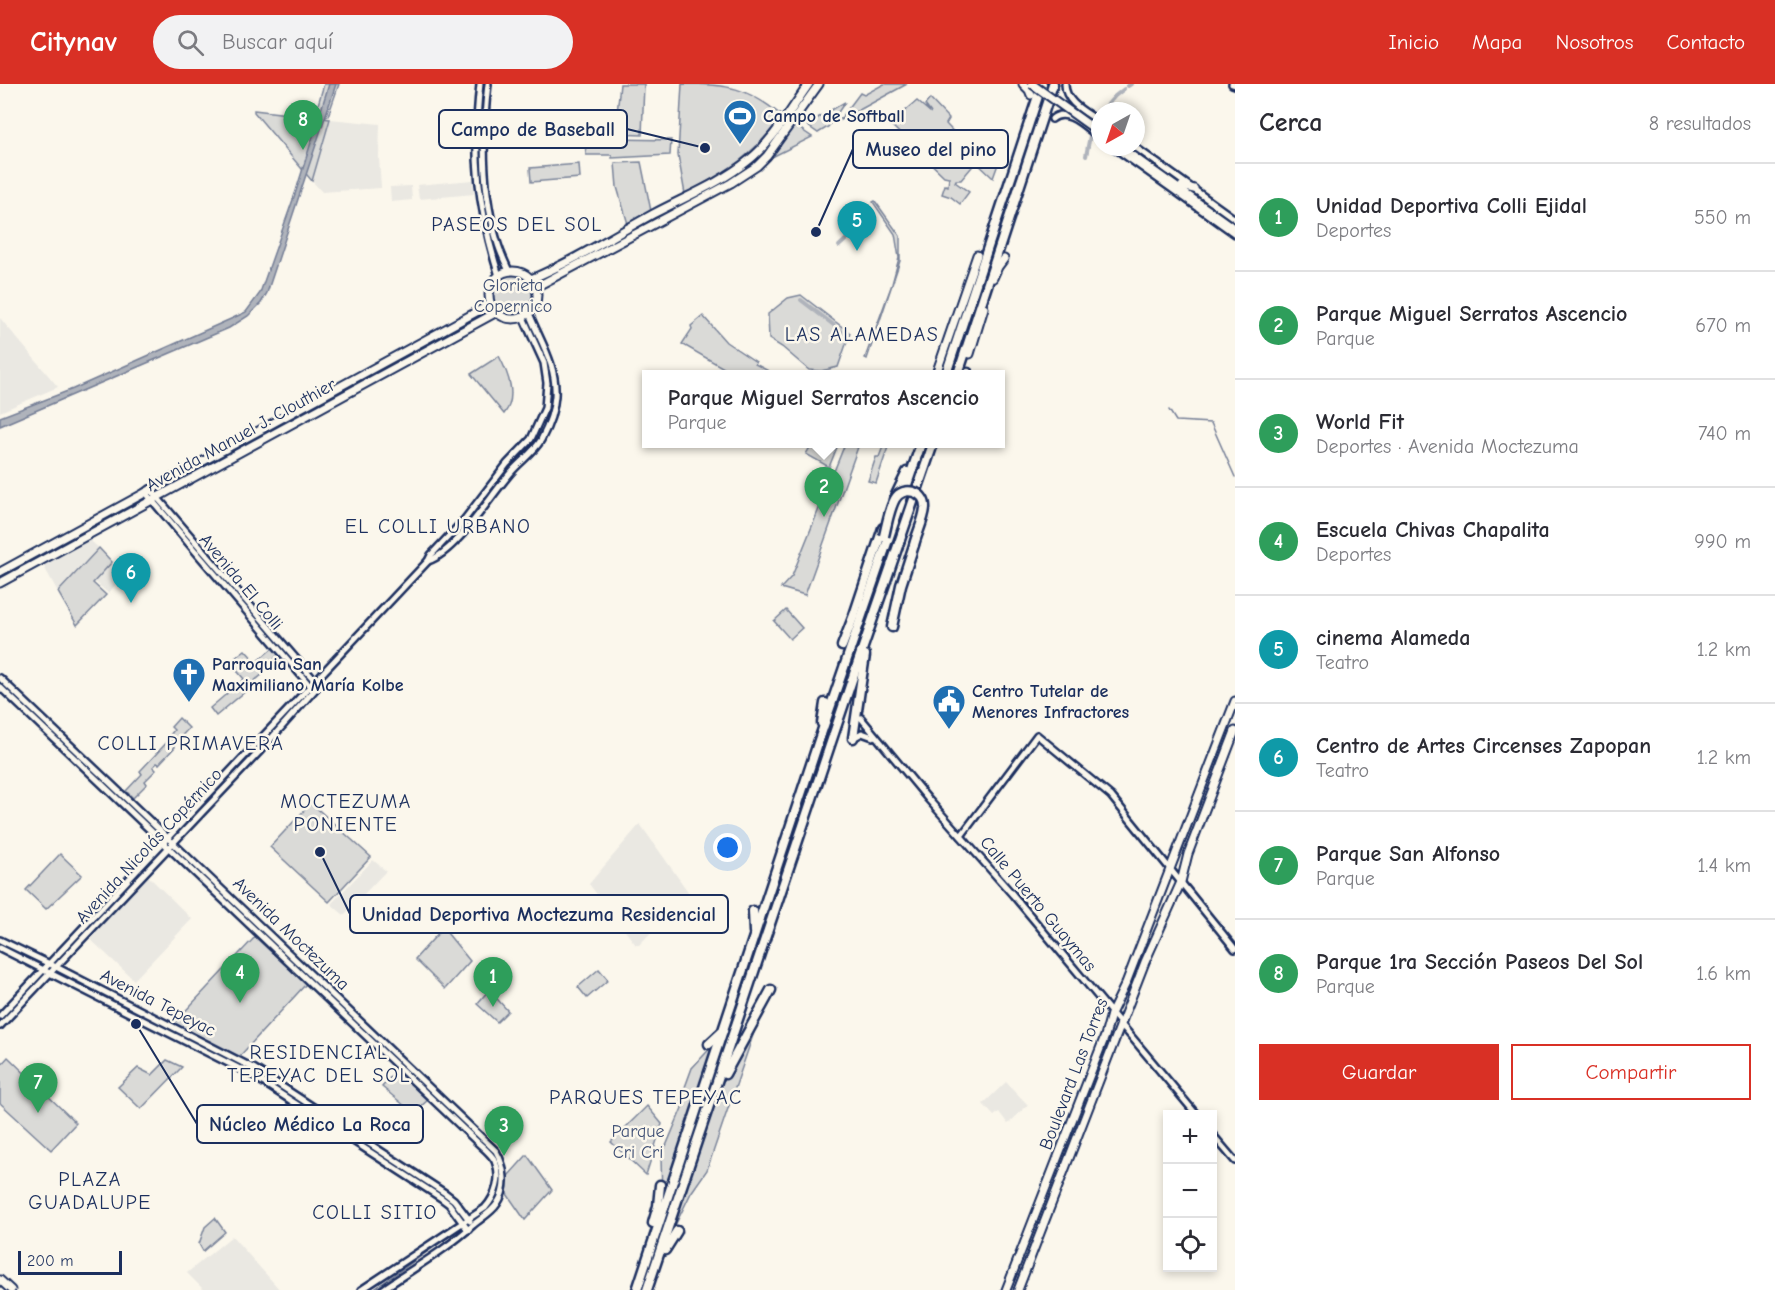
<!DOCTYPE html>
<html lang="es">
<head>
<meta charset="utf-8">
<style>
  body { margin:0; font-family:"Comic Neue",sans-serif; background:#f2f2f3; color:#2b2b33 }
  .controls { position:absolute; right:18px; bottom:18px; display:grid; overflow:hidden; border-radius:0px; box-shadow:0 3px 9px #0003 }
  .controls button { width:54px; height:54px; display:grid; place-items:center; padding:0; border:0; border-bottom:2px solid #e1e1e2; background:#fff; color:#2b2b33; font:30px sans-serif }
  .compass { position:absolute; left:1091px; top:18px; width:54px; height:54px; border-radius:50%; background:#fff; box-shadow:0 3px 9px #0003; rotate:220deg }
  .scale { position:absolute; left:18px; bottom:15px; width:104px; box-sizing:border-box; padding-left:6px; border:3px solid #1b2f5e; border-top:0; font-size:16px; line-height:21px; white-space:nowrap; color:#1b2f5e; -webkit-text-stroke:4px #fbf7ec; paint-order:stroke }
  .you { position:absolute; left:728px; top:764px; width:21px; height:21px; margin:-15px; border:4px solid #fff; border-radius:50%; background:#1a73e8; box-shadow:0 0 0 9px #1a73e833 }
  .badge { display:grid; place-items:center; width:39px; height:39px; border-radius:50%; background:#d93025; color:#fff; font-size:20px; font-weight:700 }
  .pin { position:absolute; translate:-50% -50px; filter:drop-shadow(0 2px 3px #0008) }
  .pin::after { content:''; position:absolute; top:32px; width:21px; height:18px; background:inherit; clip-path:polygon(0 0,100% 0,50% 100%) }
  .popup { position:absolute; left:642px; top:286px; width:363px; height:78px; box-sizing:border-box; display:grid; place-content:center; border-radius:0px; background:#fff; filter:drop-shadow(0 2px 4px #0005); font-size:20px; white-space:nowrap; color:#7c7c81 }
  .popup b { font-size:22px; color:#2b2b33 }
  .popup::after { content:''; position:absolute; left:50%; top:100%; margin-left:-12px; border:12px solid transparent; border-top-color:#fff }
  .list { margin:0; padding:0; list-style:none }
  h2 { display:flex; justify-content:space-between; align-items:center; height:78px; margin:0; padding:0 24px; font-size:26px }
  h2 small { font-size:20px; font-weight:400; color:#7c7c81 }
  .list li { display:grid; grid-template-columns:39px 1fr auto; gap:18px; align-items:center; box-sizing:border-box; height:108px; padding:0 24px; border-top:2px solid #e1e1e2 }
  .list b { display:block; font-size:22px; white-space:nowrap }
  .list p { margin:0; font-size:20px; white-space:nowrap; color:#7c7c81 }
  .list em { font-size:20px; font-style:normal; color:#7c7c81 }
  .actions { display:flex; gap:12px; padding:18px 24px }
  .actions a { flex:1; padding:14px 0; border:2px solid #d93025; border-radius:0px; text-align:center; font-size:21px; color:#d93025 }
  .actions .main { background:#d93025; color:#fff }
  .icon { flex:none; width:33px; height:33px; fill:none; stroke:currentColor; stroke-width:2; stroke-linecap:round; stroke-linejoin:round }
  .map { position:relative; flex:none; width:1235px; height:1206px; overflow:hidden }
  header { display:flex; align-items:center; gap:36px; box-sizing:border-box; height:84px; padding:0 30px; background:#d93025; color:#fff }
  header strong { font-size:28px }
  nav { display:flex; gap:33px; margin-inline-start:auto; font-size:21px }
  .search { width:420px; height:54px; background:#f2f2f3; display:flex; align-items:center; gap:15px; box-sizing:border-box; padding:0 21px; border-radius:33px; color:#7c7c81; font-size:22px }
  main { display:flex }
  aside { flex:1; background:#fff }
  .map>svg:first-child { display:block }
</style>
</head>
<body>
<header>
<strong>Citynav</strong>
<div class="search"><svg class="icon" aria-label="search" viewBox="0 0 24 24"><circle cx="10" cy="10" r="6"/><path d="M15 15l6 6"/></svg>Buscar aquí</div>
<nav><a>Inicio</a><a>Mapa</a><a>Nosotros</a><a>Contacto</a></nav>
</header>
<main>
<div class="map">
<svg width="1235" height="1206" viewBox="0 0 1235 1206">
  <rect width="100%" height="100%" fill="#fbf7ec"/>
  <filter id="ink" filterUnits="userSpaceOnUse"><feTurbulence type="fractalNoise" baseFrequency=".0167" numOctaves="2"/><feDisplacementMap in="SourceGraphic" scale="12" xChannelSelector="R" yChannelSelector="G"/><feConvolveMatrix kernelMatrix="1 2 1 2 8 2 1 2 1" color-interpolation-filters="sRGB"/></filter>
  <g filter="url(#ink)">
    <g fill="#eae8e2">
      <polygon points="330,35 380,40 379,73 381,104 322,108 312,97"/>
      <polygon points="473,96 474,110 419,115 417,101"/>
      <polygon points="411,102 412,116 391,118 390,103"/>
      <polygon points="0,234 58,303 0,328"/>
      <polygon points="87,454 99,464 58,508 42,479"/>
      <polygon points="112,478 124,492 108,509 94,497"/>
      <polygon points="640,740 689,809 639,861 636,861 589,800"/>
      <polygon points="373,776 386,787 344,831 331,820"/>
      <polygon points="148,792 192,835 134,896 89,854"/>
      <polygon points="1006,998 1028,1021 1008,1040 999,1028 994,1032 983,1020"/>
      <polygon points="232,1152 280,1206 204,1206 187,1189"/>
    </g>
    <g fill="#dadad7" stroke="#7a849a" stroke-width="1.5">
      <polygon points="324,0 339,0 328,32 315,31"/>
      <polygon points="620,0 644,0 642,51 615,50"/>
      <path d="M682,0C728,0 747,3 782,32C751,74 730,85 685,110L678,71Z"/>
      <polygon points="884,0 907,0 839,37 860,9 864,11"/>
      <polygon points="930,15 949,35 946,40 967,62 975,51 1001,72 993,94 976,78 961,96 956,96 955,98 969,108 960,120 951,113 942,110 945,101 948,102 949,93 944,92 890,40 917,17 931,29 925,21"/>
      <polygon points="845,18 828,43 818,49 798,35 800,33 809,39"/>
      <polygon points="254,26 330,35 312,97 254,28"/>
      <polygon points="787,36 789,37 772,61 745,86 607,162 605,161 606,159 730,91"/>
      <polygon points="793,40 812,53 768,75"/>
      <polygon points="613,55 671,56 670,71 612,74 612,71 586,71 585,57 612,58"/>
      <polygon points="641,78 651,127 628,140 617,103 615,79"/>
      <polygon points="579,80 580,94 531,98 530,84"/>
      <polygon points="875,117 900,152 900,177 867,275 865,274 892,200 899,174 895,150 873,118"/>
      <circle cx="513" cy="211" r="21"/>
      <polygon points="801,211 850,249 838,283 821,287 809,286 782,263 769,255 768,230 788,214"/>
      <polygon points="703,232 726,258 756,278 755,280 774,290 734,290 682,260 692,245 691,242"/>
      <path d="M499,272C508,289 518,313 504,330L471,290Z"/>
      <polygon points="812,360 838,361 829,383 806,370"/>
      <polygon points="845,360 858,363 805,511 781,504 792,492"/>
      <polygon points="884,360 889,360 876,399 868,397 876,373 879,373"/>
      <polygon points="99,464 112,478 93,499 106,511 77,541 58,508"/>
      <polygon points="786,526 802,544 790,555 774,537"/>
      <polygon points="274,563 280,570 262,586 264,589 246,604 247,606 216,632 210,624 244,595 232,581 238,576 236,573 245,566 256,578"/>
      <polygon points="179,634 189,644 173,661 175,663 159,680 157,679 153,683 156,686 145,697 147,700 133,714 126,707 142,690 140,687 172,653 170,651 174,646 171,643"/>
      <polygon points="311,719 371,773 329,818 270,763"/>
      <polygon points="60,770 82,791 46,825 26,806"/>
      <polygon points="443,844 470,877 445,905 415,875"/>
      <polygon points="255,853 306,900 238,974 174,939"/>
      <polygon points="599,885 608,896 587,914 578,903"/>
      <polygon points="489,906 508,927 497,938 477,920"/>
      <polygon points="762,925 707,1086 691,1109 663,1166 718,1005"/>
      <polygon points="717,957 661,1120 662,1111 661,1074 682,1024 681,1014 692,984"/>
      <polygon points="8,973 76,1039 51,1066 0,1019 0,982"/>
      <polygon points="167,976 182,983 141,1025 118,1003 138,984 152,991"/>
      <polygon points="397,985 429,1015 419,1024 411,1027 382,1003"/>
      <polygon points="647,1022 662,1040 646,1091 611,1058"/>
      <polygon points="527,1071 552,1106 525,1136 505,1107 508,1092"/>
      <polygon points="215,1134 225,1148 203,1167 199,1160 205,1143"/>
    </g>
    <polygon fill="#afb3bb" stroke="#747e96" stroke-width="1.5" points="329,0 336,0 267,209 261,219 248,232 229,244 0,342 0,333 73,305 233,234 246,228 260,209 296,107"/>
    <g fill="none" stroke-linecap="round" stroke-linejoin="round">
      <g stroke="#747e96" stroke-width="1.5">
        <polyline points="1169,326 1176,337 1211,339 1235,393"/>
        <polyline points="373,1206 461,1144"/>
      </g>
      <g stroke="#afb3bb" stroke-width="4">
        <polyline points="1128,2 1131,0"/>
        <polyline points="1102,27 1115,12 1124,5"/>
        <polyline points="1086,72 1090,52"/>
        <polyline points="839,162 853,149"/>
        <polyline points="801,216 844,249"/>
      </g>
      <defs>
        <g id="minor">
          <path d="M480,0C472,70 478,124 499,192"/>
          <path d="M488,0C482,51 482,108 497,157C500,168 505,178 509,187"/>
          <path d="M1065,0C1065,19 1086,28 1100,38"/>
          <polyline points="1232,0 1235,1"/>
          <path d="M1052,35C1067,22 1087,45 1100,54"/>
          <polyline points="1113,63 1235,150"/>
          <polyline points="1135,63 1235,135"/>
          <polyline points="150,405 316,598"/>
          <polyline points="145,408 311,603"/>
          <path d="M428,477C458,467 491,410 513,386C522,376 534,368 541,356C548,343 554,327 555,312C557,281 540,257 529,229"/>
          <path d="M0,594L496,1067C505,1083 508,1104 497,1120C491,1129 481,1134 473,1141C446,1166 412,1185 382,1206"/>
          <path d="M0,603L475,1056C481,1062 491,1069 495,1077C502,1093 496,1112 485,1124L361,1206"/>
          <polyline points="861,634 928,715 1013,811 1196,1030"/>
          <polyline points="853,654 862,649 873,653"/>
          <polyline points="961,752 1037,651 1111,712 1235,865"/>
          <polyline points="0,856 56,883 255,985 445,1109 454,1116 470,1137"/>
          <polyline points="0,864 250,990 441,1114 449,1120 468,1146"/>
          <polyline points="0,932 428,477 431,471 464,436 507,380 531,355 545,324 547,299 544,279 523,233"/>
          <polyline points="0,942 261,666 319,601"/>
          <polyline points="1212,1050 1235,1077"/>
        </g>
        <g id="major">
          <polyline points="1023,0 1029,6 1031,11"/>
          <polyline points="1120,63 1235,145"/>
          <polyline points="1182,102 1194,105"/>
          <circle cx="513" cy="211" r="24"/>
          <polyline points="993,194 998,183 1004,175"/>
          <path d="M531,195C574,177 613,152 653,130C685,113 721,99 749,76C774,56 791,25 809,0"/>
          <polyline points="536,203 731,99 757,82 767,72 819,0"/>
          <polyline points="970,270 984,224"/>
          <polyline points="936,290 977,171"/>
          <polyline points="0,488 491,220"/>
          <polyline points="0,499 497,228"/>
          <polyline points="0,1196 11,1206"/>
          <polyline points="1006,1206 1105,952 1111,930 1126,899 1235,617"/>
          <polyline points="1018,1206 1145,878 1181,798 1188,770 1235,647"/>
        </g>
        <g id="highway">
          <polyline points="946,290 1042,0"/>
          <polyline points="958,290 1053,0"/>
          <polyline points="967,290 968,289"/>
          <polyline points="894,415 907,388"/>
          <polyline points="892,543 901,501 914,461"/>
          <polyline points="842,562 854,531 883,444"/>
          <polyline points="822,639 825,619"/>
          <polyline points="853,654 865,571"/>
          <polyline points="753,827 754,848"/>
          <polyline points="709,960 723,947"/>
          <polyline points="725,990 771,906"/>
          <polyline points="653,1139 658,1122 660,1101"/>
          <polyline points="665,1166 677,1147"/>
          <polyline points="637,1206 819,656 921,360"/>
          <polyline points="647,1206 860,572 933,360"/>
        </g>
      </defs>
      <use href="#minor" stroke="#1b2f5e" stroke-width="10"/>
      <use href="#major" stroke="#1b2f5e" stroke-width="11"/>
      <use href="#highway" stroke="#1b2f5e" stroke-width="13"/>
      <use href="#minor" stroke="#fbf7ec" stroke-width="5"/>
      <use href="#major" stroke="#fbf7ec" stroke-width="7"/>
      <use href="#highway" stroke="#fbf7ec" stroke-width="8"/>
      <defs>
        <polyline id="major-bridge" points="1032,0 1100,49"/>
        <path id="highway-bridge" d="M884,452C887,440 889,426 895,415C903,401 926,407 925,424C924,436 917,449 914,461"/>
      </defs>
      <use href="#major-bridge" stroke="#1b2f5e" stroke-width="11" stroke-linecap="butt"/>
      <use href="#highway-bridge" stroke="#1b2f5e" stroke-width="13" stroke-linecap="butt"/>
      <use href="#major-bridge" stroke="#fbf7ec" stroke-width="7"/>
      <use href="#highway-bridge" stroke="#fbf7ec" stroke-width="8"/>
    </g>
  </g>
  <defs>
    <symbol id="stadium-pin" viewBox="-11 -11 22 30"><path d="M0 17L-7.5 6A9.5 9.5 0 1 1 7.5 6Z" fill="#1f6fb2" stroke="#fbf7ec"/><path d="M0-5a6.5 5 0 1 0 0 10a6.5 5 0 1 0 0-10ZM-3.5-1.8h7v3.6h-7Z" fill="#fff"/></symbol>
    <symbol id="church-pin" viewBox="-11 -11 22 30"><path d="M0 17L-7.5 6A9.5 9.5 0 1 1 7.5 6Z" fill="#1f6fb2" stroke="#fbf7ec"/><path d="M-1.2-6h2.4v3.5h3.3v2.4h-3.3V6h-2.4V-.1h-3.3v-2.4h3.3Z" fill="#fff"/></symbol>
    <symbol id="civic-pin" viewBox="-11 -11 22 30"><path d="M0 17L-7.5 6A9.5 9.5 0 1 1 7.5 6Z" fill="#1f6fb2" stroke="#fbf7ec"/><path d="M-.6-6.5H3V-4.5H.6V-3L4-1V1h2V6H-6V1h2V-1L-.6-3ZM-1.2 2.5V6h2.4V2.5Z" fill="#fff"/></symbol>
  </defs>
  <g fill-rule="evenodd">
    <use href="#stadium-pin" x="721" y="13" width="38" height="52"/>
    <use href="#church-pin" x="170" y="571" width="38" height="52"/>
    <use href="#civic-pin" x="930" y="598" width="38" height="52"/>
  </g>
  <g text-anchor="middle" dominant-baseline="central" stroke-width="5" stroke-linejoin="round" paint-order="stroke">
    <g font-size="18" font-weight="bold" fill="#1b2f5e" stroke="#fbf7ec" text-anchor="start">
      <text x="763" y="32">Campo de Softball</text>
      <text x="212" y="580">Parroquia San<tspan x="212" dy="21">Maximiliano María Kolbe</tspan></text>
      <text x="972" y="607">Centro Tutelar de<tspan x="972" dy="21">Menores Infractores</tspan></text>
    </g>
    <g font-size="18" fill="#415176" stroke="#fbf7ec">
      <text x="513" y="201">Glorieta<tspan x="513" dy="21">Copernico</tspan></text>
      <text x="638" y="1047">Parque<tspan x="638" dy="21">Cri Cri</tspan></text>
    </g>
    <g font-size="18" fill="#1b2f5e" stroke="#fbf7ec">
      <text transform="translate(241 351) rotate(-29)">Avenida Manuel J. Clouthier</text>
      <text transform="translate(241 498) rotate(50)">Avenida El Colli</text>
      <text transform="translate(149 762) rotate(-47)">Avenida Nicolás Copérnico</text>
      <text transform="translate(1038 820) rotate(50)">Calle Puerto Guaymas</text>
      <text transform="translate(291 850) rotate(44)">Avenida Moctezuma</text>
      <text transform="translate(158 919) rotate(27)">Avenida Tepeyac</text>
      <text transform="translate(1074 990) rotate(-69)">Boulevard Las Torres</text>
    </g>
    <g font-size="20" letter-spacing="1.5" fill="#1b2f5e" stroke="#fbf7ec">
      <text x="517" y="140">PASEOS DEL SOL</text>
      <text x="862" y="250">LAS ALAMEDAS</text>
      <text x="438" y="442">EL COLLI URBANO</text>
      <text x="191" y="659">COLLI PRIMAVERA</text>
      <text x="346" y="717">MOCTEZUMA<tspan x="346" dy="23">PONIENTE</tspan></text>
      <text x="319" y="968">RESIDENCIAL<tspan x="319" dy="23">TEPEYAC DEL SOL</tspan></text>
      <text x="646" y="1013">PARQUES TEPEYAC</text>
      <text x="90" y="1095">PLAZA<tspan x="90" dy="23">GUADALUPE</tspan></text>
      <text x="375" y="1128">COLLI SITIO</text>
    </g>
  </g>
  <path fill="none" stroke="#1b2f5e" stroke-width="2" d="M705 64L627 45M816 148L853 65M320 768L350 830M136 940L197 1040"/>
  <g fill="#1b2f5e" stroke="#fbf7ec" stroke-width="2">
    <circle cx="705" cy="64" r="6"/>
    <circle cx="816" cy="148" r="6"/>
    <circle cx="320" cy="768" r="6"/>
    <circle cx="136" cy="940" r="6"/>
  </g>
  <g fill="#fbf7ec" stroke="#1b2f5e" stroke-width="2">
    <rect x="439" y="26" width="188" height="38" rx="6"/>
    <rect x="853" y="46" width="155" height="38" rx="6"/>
    <rect x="350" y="811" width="378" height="38" rx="6"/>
    <rect x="197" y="1021" width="226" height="38" rx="6"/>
  </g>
  <g font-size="20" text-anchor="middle" font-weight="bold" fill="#1b2f5e">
    <text x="533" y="52">Campo de Baseball</text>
    <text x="931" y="72">Museo del pino</text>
    <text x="539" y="837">Unidad Deportiva Moctezuma Residencial</text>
    <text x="310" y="1047">Núcleo Médico La Roca</text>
  </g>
</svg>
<div class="controls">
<button>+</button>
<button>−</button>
<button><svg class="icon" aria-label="locate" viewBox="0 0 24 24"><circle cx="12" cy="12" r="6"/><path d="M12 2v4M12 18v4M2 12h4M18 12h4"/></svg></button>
</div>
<svg class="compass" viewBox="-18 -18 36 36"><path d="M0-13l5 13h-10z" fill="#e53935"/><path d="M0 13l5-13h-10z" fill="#7c7c81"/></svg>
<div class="scale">200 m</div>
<div class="you"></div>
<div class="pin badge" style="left:493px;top:923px;background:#2e9e5b">1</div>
<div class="pin badge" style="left:824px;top:433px;background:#2e9e5b">2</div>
<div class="popup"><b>Parque Miguel Serratos Ascencio</b>Parque</div>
<div class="pin badge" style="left:504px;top:1072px;background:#2e9e5b">3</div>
<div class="pin badge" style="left:240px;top:919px;background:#2e9e5b">4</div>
<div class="pin badge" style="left:857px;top:167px;background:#0f9aa8">5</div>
<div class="pin badge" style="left:131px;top:519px;background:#0f9aa8">6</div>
<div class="pin badge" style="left:38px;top:1029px;background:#2e9e5b">7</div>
<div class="pin badge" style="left:303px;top:66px;background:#2e9e5b">8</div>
</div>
<aside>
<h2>Cerca<small>8 resultados</small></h2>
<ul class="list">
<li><span class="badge" style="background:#2e9e5b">1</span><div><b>Unidad Deportiva Colli Ejidal</b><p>Deportes</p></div><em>550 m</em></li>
<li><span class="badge" style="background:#2e9e5b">2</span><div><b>Parque Miguel Serratos Ascencio</b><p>Parque</p></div><em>670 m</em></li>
<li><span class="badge" style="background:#2e9e5b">3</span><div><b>World Fit</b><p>Deportes · Avenida Moctezuma</p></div><em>740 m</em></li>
<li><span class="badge" style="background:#2e9e5b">4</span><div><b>Escuela Chivas Chapalita</b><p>Deportes</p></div><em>990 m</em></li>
<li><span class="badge" style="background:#0f9aa8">5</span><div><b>cinema Alameda</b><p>Teatro</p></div><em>1.2 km</em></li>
<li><span class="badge" style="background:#0f9aa8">6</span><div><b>Centro de Artes Circenses Zapopan</b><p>Teatro</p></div><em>1.2 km</em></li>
<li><span class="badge" style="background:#2e9e5b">7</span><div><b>Parque San Alfonso</b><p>Parque</p></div><em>1.4 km</em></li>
<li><span class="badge" style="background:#2e9e5b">8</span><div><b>Parque 1ra Sección Paseos Del Sol</b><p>Parque</p></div><em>1.6 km</em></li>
</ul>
<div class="actions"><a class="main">Guardar</a><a>Compartir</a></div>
</aside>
</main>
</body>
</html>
